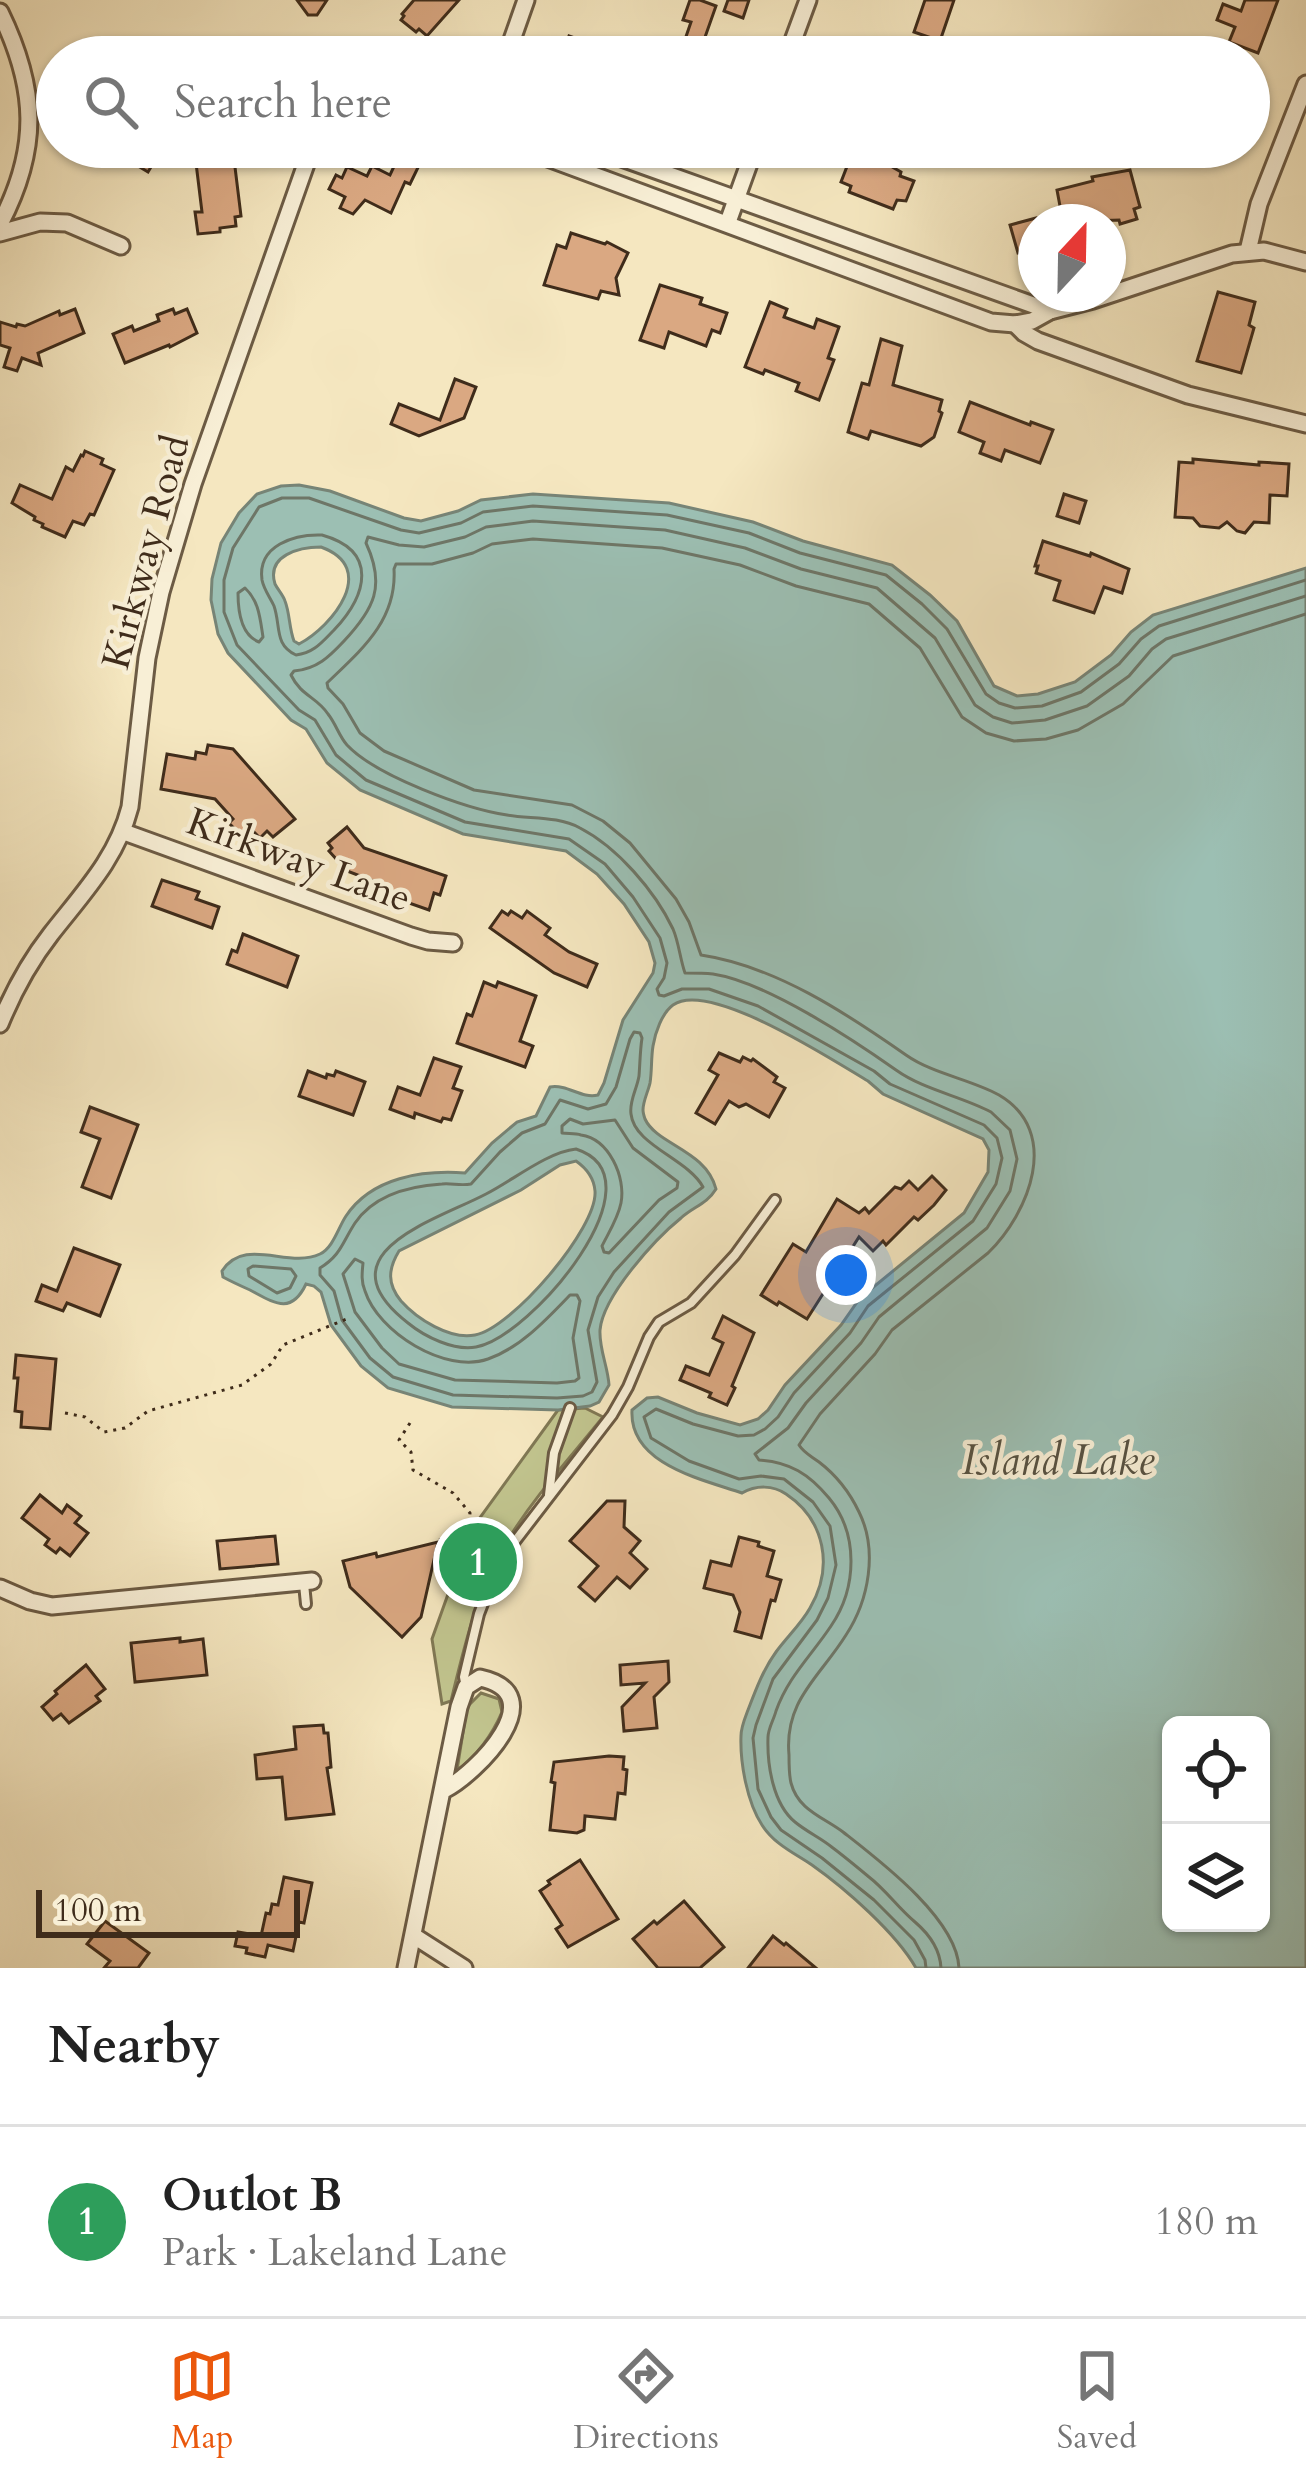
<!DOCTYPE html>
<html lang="en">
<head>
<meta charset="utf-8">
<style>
  body { margin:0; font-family:Cardo,serif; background:#f6f6f6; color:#222 }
  .controls { position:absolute; right:36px; bottom:36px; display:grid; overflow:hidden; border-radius:18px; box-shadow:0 3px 9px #0004 }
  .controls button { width:108px; height:108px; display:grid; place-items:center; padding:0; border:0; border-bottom:3px solid #e0e0e0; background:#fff; color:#222; font:60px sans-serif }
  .compass { position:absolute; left:1018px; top:204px; width:108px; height:108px; border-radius:50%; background:#fff; box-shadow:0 3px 9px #0004; rotate:22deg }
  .scale { position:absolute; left:36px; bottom:30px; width:264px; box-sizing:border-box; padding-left:12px; border:6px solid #3f2c1b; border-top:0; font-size:33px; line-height:42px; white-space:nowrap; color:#3f2c1b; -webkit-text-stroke:9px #f8efd6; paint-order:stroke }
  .you { position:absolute; left:846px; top:1275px; width:42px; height:42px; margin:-30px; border:9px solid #fff; border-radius:50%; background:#1a73e8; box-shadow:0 0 0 18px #1a73e833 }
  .badge { display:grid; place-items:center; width:78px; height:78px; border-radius:50%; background:#ea580c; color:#fff; font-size:39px; font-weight:700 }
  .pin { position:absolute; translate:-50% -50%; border:6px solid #fff; box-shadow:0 3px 12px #0006 }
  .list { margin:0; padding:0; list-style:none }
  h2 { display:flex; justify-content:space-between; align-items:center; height:156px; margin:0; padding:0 48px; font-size:51px }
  h2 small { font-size:39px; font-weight:400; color:#767676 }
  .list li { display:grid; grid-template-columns:78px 1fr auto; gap:36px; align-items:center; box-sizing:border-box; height:192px; padding:0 48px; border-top:3px solid #e0e0e0 }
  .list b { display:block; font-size:45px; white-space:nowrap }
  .list p { margin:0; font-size:39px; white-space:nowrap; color:#767676 }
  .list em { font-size:39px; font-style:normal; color:#767676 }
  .icon { flex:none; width:66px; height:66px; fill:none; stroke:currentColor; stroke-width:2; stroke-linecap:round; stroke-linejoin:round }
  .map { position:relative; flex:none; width:1306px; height:1968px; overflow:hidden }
  .search { position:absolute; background:#fff; box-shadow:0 3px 9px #0004; left:36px; right:36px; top:36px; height:132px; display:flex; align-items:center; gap:30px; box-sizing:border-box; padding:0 42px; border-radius:66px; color:#767676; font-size:45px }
  .sheet { height:348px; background:#fff }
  nav { display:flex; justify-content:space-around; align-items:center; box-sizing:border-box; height:168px; border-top:3px solid #e0e0e0; background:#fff; font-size:33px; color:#767676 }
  nav a { display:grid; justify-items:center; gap:6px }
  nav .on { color:#ea580c }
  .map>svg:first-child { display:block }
</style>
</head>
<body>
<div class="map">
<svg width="1306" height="1968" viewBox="0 0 1306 1968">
  <rect width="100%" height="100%" fill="#f5e7c0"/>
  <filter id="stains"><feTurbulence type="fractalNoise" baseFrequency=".00167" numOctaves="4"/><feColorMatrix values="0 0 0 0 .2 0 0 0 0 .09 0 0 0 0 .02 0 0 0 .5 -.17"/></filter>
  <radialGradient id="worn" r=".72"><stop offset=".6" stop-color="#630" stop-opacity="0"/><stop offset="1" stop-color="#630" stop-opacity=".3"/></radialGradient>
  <g fill="#c1c48e" stroke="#807854" stroke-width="3">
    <path d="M585,1408L603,1417C570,1458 533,1498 506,1543C477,1590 464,1648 451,1701L442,1704L432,1639L471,1530L558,1410Z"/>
    <path d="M481,1693L499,1699L502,1712C493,1733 476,1758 457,1770L467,1707Z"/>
  </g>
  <path fill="#9cbfb3" stroke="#778476" stroke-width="3" fill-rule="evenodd" d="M299,485L330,491L404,518L421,521L458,511L481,500L533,494L669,503L753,522L803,541L892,565L930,595L957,621L994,686L1017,696L1038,694L1075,682L1111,655L1131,632L1153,615L1306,568V1968H916C896,1933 846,1889 812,1865C794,1853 774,1844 762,1825C747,1802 740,1763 741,1736C741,1727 745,1718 748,1710C756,1689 763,1670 776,1652C787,1637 801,1624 810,1608C834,1567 825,1520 786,1494C773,1485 756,1485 742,1493C701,1479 629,1464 632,1410L647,1398L658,1397L697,1413L740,1425L758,1419L768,1410L785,1385L841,1325L860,1298L964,1213L988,1172L989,1150L983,1139L883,1094L868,1081C834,1061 709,979 673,1005C662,1013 655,1033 653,1046C651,1058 652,1071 650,1083C648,1092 643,1101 643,1110C643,1113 644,1116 645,1119C657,1145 706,1150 716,1189C707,1204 693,1207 681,1218C655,1239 603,1296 600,1330C599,1349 608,1367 609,1385L599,1402L590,1406L558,1410L452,1407L388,1388L361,1366L331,1325L321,1292L314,1286L306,1284C291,1316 273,1302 250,1290C241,1286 232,1282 223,1277L222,1271C245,1236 288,1269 320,1254C333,1248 338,1228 346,1216C372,1177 423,1170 465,1173L492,1143L517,1122L536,1116L550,1087C568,1084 581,1099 598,1095L604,1083L623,1020L653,973L655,963L649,942L624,904L597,874L566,851L463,834L360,790L327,763L306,729L291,720L228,653L218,634L211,600L212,579L221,543L239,513L257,494L281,486ZM321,547C379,568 333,626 299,644L294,641C289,628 290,614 285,601C283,595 278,590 275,584C266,555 300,547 321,547ZM576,1161C586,1168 594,1178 595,1191C598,1228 511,1329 475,1335C450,1340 417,1319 401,1301C387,1284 388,1269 399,1251L521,1190L560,1165ZM1171,1725H1261V1923H1171Z"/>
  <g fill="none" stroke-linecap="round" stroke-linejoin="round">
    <g stroke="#6e7667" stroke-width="3">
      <path d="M322,535C379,551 367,595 334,630C322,642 314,653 296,655C274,645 281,626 274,606C270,597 264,590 262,580C257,545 295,534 322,535Z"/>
      <path d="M245,588C259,601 260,618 263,637L259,642C241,635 238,611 238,593Z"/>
      <path d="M634,1032L640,1033L642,1038C640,1051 640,1064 639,1076C637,1089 629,1101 631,1114C634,1145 688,1159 703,1187L669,1212L614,1272L598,1297L588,1330L597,1382L592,1392L583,1396L557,1398L453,1395L393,1377L370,1358L342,1320L334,1291L320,1275V1268C341,1255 342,1243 355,1223C374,1195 409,1186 442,1184C452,1183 460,1186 471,1184L500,1152L522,1133L545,1124L560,1100L588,1109L606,1104L616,1087L630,1039Z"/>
      <path d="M570,1119L583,1124L615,1120L633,1148L678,1182L677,1188L659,1200L609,1253L604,1252L602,1246C609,1232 618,1218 621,1203C626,1177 609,1139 581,1135C575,1133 568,1134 562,1133V1126Z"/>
      <path d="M576,1149C666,1178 530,1338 476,1347C454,1351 425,1337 408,1323C318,1253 437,1220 486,1194C512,1181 547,1152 576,1149Z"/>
      <path d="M355,1259L363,1263C362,1273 361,1282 365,1291C378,1332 445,1374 488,1359C520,1348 547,1319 570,1295H577L580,1301L573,1338L579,1378L575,1381L557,1383L455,1380L399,1364L382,1348L355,1312L343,1274Z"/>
      <polygon points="253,1266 291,1269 296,1276 290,1288 277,1293 249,1276 248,1269"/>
      <polyline points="926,1968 925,1960 914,1940 874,1900 822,1858 781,1830 771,1817 758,1789 753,1738 756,1725 773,1679 817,1620 828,1598 836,1565 830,1526 813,1502 784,1479 761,1476 739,1479 689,1461 651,1438 644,1417 656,1409 693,1424 738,1436 754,1435 765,1429 778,1417 794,1393 850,1333 868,1306 973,1221 996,1184 1002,1158 997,1138 984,1125 890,1084 874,1071 758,1006 709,989 682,989 664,996 659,995 657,989 664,978 667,963 660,938 633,897 605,864 569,839 465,822 366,780 336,755 315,720 299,710 237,645 224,612 224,580 233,548 259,507 282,498 309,498 401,530 419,533 461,523 483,512 533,506 667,515 749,533 800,553 886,575 922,604 947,629 986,694 999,703 1015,708 1042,706 1081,692 1119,664 1141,639 1159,626 1306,580"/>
      <path d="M941,1968C940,1948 929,1934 915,1922C898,1908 886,1890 869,1877C857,1867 845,1857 833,1848C821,1838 807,1832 795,1822C773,1804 767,1765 768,1737C768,1729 774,1719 776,1711C788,1677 811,1656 831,1626C857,1588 859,1534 829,1498C809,1474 790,1462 759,1460L755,1454L788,1428L806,1403L861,1343L879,1317L987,1228L1010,1191L1017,1159L1010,1130L991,1112C961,1096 924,1090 896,1070C852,1039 766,982 713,974C704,973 694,973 685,973C680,959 679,943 673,929C655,891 617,847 580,828C558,816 531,819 507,815C466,809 376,776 347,745C339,736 336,724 328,714C317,697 301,696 291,675L294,671C317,669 329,657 344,641C374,609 386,586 366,543L368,537L399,545L424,547L465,537L486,527L533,521L665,530L745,548L801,569L877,588L935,638L975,705L993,717L1012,723L1045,720L1087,706L1129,676L1152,649L1166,639L1306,596"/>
      <path d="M959,1968C957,1919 880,1861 843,1832C823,1817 798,1810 791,1783C789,1775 789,1764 789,1755C784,1700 820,1677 846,1635C869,1600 878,1550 859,1512C850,1493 836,1475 819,1462C811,1456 804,1453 799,1445L820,1414L875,1354L892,1330L988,1253C1029,1213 1062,1132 999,1095C970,1079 933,1074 906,1055C846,1013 775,966 701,955L689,922L676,899L630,843L603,821L572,805L474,790L384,751L360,733L343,704L328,688L327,683C361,650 397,621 394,569L396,564H432L473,553L492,544L533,539L662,548L740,565L796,586L869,604L920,648L962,717L986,733L1014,741L1046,739L1078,730L1123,704L1173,656L1306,614"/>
    </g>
  </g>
  <g fill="#daa882" stroke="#3f2c1b" stroke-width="3">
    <polygon points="297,0 327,0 317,15 308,15"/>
    <polygon points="414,0 459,0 427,36 419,29 416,32 401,20 404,16 402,14"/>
    <polygon points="690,0 700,0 716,6 698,57 679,57 691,22 683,20"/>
    <polygon points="728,0 749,0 743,18 724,11"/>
    <polygon points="925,0 954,0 940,41 914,32"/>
    <polygon points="1245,0 1278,0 1258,53 1229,42 1235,27 1217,20 1223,4 1241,11"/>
    <polygon points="569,36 589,43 590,38 636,57 561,57"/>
    <polygon points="136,147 163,147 148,172 128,160"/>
    <polygon points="403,147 412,147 425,153 410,184 405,182 391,213 365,200 353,214 340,208 345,197 329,189 336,175 342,178 347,167 367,176 372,166 390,175"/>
    <polygon points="853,151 887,164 901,172 900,176 914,181 906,201 897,200 893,209 849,192 851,186 841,182"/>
    <polygon points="234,159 241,216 235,217 236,226 220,228 220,232 198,234 195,212 202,212 196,163"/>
    <polygon points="1130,170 1140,207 1134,209 1137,219 1120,224 1119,220 1063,222 1057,190 1093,181 1092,177"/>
    <polygon points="1036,218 1036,249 1018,253 1010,225"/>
    <polygon points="571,233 605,244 607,242 628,253 616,278 619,295 601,291 598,299 544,285 557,245 566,248"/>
    <polygon points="660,285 702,298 700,304 727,313 720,333 712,330 706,346 669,332 664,348 640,340"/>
    <polygon points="1218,292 1255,302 1249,325 1254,328 1241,373 1197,361"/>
    <polygon points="770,302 787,309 784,317 814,328 817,319 839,327 828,358 834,360 819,400 796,391 799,383 765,370 763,374 745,367"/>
    <polygon points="75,309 84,333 38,353 41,365 22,358 17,371 4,367 10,348 0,345 0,322 16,327 17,324 25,326 59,311 60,315"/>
    <polygon points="173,309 175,314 187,309 197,333 170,347 169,345 125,363 113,334 132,326 134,331 159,321 157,315"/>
    <polygon points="881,339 902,346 893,385 942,400 939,411 942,413 934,437 921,446 871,431 868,439 848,432 862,383 869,385"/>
    <polygon points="455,379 476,387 464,418 419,436 391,424 399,404 440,420"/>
    <polygon points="970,402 1030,425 1031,422 1053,430 1040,463 1005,450 1001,461 980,453 984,442 959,432"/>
    <polygon points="85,451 103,459 101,464 114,470 94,515 90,514 84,525 73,521 65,537 42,527 43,524 34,520 35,517 12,503 20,485 52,499 66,467 73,471 81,455 83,456"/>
    <polygon points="1193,459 1259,465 1259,462 1289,464 1287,496 1270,495 1269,523 1254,522 1245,533 1237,531 1227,522 1219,528 1200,526 1193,518 1175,517 1179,462 1193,463"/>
    <polygon points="1064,494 1086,501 1079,523 1057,516"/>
    <polygon points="1043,541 1090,556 1091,553 1129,569 1122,593 1104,587 1094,613 1054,600 1060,581 1036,573 1038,566 1035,566"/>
    <polygon points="208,745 233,749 295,819 273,837 267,831 260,838 252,830 243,838 229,823 233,819 215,799 161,789 167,754 195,759 196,752 206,754"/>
    <polygon points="347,827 364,848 446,876 440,895 434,893 429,910 389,896 389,894 374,889 376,882 347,871 329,851 332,848 328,843"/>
    <polygon points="162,880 199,892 196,899 219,907 212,928 152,906"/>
    <polygon points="502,911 508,915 511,911 522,918 527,911 550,928 545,935 569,952 597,964 587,987 554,973 490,928"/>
    <polygon points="243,934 298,956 287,987 227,964 232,950 237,952"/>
    <polygon points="484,982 496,987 498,982 536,996 520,1041 533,1046 525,1067 457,1043 467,1014 472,1016"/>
    <polygon points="719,1053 740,1062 743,1057 751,1061 753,1059 777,1077 774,1082 785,1088 769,1117 746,1104 739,1107 729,1101 715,1124 696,1113 718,1075 709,1070"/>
    <polygon points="434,1058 461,1067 453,1088 462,1091 451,1120 443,1118 441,1122 415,1113 414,1118 390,1109 398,1087 420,1095"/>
    <polygon points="308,1071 326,1078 327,1074 334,1076 336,1071 365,1082 353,1115 299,1096"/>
    <polygon points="90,1107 138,1125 111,1198 82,1187 100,1139 81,1132"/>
    <polygon points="932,1176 946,1190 934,1205 918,1220 914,1217 886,1245 883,1241 873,1251 859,1237 807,1319 779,1302 777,1305 761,1295 793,1244 806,1252 837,1199 859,1213 865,1208 869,1213 895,1187 901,1189 909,1181 918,1190"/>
    <polygon points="74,1248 120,1265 100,1316 67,1303 63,1311 36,1301 42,1285 57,1291"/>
    <polygon points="723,1316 754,1333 732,1386 735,1388 727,1405 709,1397 711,1393 680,1380 686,1366 709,1375 723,1343 713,1338"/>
    <polygon points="16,1355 56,1359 50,1429 21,1427 22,1412 15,1411 18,1378 14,1378"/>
    <polygon points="40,1495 62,1513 67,1505 81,1516 75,1523 88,1533 70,1556 60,1548 56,1553 45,1545 49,1539 22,1518"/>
    <polygon points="607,1501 625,1501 624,1527 640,1541 630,1553 647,1569 630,1588 617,1577 595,1601 579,1587 598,1566 570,1541"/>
    <polygon points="275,1536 278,1564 220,1569 217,1541"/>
    <polygon points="739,1537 759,1542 758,1546 774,1551 767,1576 781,1580 775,1601 771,1600 761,1638 735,1631 740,1612 733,1595 704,1588 711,1561 731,1566"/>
    <polygon points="438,1542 421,1617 402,1637 350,1587 343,1561 376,1553 377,1557"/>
    <polygon points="180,1638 180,1642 203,1639 207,1675 135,1682 131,1643"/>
    <polygon points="668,1661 669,1682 654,1697 657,1728 624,1731 622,1707 645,1683 621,1685 620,1665"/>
    <polygon points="86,1665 105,1689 96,1696 100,1701 69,1723 61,1714 53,1720 42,1707 57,1694 55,1691"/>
    <polygon points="323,1725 324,1733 328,1733 331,1767 327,1768 334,1814 286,1819 282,1777 257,1779 255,1755 296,1749 294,1727"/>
    <polygon points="609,1756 624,1757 623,1769 627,1770 625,1794 618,1793 615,1819 585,1816 584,1830 577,1833 550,1830 555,1783 551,1782 554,1762"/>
    <polygon points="580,1860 618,1919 568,1947 556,1929 562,1925 540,1891 550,1884 548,1881"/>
    <polygon points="284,1877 312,1883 304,1923 299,1922 293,1951 268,1945 265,1957 246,1953 247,1948 235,1946 238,1932 261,1936 266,1913 270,1914 272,1904 278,1905"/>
    <polygon points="684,1901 724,1947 700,1968 658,1968 633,1939 654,1921 657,1924"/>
    <polygon points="105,1921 149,1953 138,1968 104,1968 110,1961 87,1944"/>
    <polygon points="773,1936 784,1945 786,1943 816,1968 748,1968"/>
  </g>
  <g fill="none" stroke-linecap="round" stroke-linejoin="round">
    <defs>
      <g id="lane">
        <polyline points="549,1495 554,1453 570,1408"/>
        <polyline points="304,1584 306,1604"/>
        <polyline points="466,1687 464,1677 479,1614 492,1580 509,1549 612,1415 628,1387 649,1337 659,1322 691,1303 735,1255 775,1200"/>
      </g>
      <g id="street">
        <path d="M0,12C37,88 40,148 0,224"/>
        <polyline points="506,57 526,0"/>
        <polyline points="787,57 808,0"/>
        <polyline points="518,147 991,322 1015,324 1032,321 1050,311 1093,300 1232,254 1264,251 1306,262"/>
        <polyline points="591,147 1050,311"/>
        <polyline points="728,222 755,147"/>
        <polyline points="0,233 40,222 67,223 121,246"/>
        <polyline points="1248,251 1259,204 1306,84"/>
        <polyline points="1015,324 1024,333 1038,341 1188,395 1306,424"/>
        <polyline points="124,832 411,936 428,941 453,943"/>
        <path d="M0,1024C13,992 30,961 51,934C83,893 117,858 130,807L147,658L161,592L193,484L312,147"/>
        <polyline points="0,1588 30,1601 52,1606 312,1581"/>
        <polyline points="414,1936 464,1968"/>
        <path d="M406,1968L459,1707L466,1687L480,1678C555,1694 477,1773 444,1790"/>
      </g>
    </defs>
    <use href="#lane" stroke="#6c5b44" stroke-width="14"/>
    <use href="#street" stroke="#6c5b44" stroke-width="21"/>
    <g stroke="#3f2c1b" stroke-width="3" stroke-dasharray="3 6" stroke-linecap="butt">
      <polyline points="65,1413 85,1417 104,1432 125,1428 148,1411 242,1385 271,1364 283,1345 349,1318"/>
      <path d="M410,1423L399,1440L411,1452L413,1470L453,1493L470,1513C469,1531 455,1537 439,1540"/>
    </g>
    <use href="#lane" stroke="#f8efd6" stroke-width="8"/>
    <use href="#street" stroke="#f8efd6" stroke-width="15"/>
  </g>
  <g text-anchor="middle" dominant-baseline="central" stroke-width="9" stroke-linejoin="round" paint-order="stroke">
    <g font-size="39" fill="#3f2c1b" stroke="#f8efd6">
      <text transform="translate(146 552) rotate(-75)">Kirkway Road</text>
      <text transform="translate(299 860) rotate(20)">Kirkway Lane</text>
    </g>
    <g font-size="42" font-style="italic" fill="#565141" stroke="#f8efd6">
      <text x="1058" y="1460">Island Lake</text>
    </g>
  </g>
  <rect width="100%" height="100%" filter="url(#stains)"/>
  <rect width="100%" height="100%" fill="url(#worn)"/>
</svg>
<div class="controls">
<button><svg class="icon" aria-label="locate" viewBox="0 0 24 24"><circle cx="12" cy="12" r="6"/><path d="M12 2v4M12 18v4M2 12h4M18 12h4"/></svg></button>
<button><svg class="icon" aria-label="layers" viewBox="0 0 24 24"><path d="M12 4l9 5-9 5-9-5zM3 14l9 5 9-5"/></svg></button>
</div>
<svg class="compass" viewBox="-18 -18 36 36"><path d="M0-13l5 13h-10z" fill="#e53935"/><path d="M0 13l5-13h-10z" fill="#767676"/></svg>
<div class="scale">100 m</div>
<div class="you"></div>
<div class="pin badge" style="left:478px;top:1562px;background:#2e9e5b">1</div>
<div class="search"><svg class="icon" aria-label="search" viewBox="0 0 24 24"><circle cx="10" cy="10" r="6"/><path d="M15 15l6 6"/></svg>Search here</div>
</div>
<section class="sheet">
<h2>Nearby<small></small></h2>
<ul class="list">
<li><span class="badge" style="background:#2e9e5b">1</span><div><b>Outlot B</b><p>Park · Lakeland Lane</p></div><em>180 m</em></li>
</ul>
</section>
<nav>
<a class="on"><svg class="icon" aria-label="map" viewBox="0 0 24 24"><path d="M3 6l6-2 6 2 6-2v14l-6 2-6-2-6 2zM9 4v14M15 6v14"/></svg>Map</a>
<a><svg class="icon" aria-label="directions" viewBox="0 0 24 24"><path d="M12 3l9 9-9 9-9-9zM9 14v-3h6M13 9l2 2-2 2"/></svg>Directions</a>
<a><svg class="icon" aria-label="saved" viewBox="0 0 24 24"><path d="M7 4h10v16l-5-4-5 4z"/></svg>Saved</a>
</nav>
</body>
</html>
